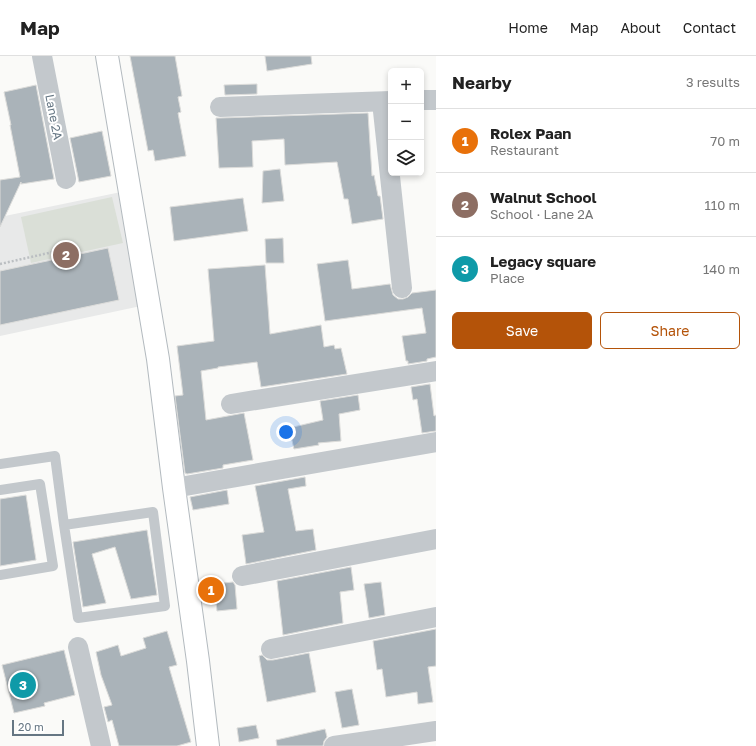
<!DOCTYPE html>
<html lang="en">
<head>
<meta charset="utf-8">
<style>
  body { margin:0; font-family:"Golos Text",sans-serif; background:#f6f6f6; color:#222 }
  .controls { position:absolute; right:12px; top:12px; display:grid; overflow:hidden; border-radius:6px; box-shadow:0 2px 6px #0003 }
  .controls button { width:36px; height:36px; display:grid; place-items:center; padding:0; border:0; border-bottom:1px solid #e0e0e0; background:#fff; color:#222; font:20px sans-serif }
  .scale { position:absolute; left:12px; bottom:10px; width:52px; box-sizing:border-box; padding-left:4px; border:2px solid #657683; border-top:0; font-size:11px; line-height:14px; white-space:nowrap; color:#657683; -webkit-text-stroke:3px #fff; paint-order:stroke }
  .you { position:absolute; left:286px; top:376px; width:14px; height:14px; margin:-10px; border:3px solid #fff; border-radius:50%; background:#1a73e8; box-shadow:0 0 0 6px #1a73e833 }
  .badge { display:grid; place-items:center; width:26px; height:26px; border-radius:50%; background:#b45309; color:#fff; font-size:13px; font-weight:700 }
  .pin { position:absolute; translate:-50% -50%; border:2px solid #fff; box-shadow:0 1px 4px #0006 }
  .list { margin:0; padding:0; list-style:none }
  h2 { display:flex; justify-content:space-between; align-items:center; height:52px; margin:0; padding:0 16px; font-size:17px }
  h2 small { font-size:13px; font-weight:400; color:#767676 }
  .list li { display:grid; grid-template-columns:26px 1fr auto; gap:12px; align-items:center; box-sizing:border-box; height:64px; padding:0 16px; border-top:1px solid #e0e0e0 }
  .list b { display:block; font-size:15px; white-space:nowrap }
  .list p { margin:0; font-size:13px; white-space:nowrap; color:#767676 }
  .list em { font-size:13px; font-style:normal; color:#767676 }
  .actions { display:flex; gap:8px; padding:12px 16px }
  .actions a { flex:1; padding:9px 0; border:1px solid #b45309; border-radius:6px; text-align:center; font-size:14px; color:#b45309 }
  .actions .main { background:#b45309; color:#fff }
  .icon { flex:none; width:22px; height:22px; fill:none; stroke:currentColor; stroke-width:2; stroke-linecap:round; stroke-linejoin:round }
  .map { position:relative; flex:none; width:436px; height:690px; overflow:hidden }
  header { display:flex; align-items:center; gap:24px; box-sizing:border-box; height:56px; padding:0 20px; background:#fff; border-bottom:1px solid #e0e0e0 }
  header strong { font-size:19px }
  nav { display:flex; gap:22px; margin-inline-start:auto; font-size:14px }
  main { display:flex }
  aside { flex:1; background:#fff }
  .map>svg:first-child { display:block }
</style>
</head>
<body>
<header>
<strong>Map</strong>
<nav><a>Home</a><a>Map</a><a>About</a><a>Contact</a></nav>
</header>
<main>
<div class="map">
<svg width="436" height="690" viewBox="0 0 436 690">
  <rect width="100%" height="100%" fill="#fafaf8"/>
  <polygon fill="#e8e9e9" points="121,136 141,250 0,280 0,161"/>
  <polygon fill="#dadfd7" points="112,141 123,187 31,207 21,161"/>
  <g fill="#aab3b9" stroke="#dcdcda">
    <polygon points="130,0 175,0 182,40 178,41 181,56 178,57 186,100 155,105 153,94 148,95"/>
    <polygon points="265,0 311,0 312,8 267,15"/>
    <polygon points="257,28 257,38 225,39 224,29"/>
    <polygon points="36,29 54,123 21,128 21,126 0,171 0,124 20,121 10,69 11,69 4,36"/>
    <polygon points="368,57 372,120 374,119 378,140 380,140 383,163 352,168 348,143 344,143 337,106 285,109 284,83 252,85 253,111 219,112 216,62 220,62"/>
    <polygon points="102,75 111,120 79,126 70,82"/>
    <polygon points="280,113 284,145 262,147 263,115"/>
    <polygon points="243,142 248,175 174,185 170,151"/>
    <polygon points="283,182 284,207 266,207 265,183"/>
    <polygon points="108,192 119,244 0,269 0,215"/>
    <polygon points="348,204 352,233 390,228 393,239 398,243 403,243 408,241 412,237 436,234 436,301 427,303 427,305 408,308 408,305 406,305 402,280 426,277 422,252 325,265 317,208"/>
    <polygon points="265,209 270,278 321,269 324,291 334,289 335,293 341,292 347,318 261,331 257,306 218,311 218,312 201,315 206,364 244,357 253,404 223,409 223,412 187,418 185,417 175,340 183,339 177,290 214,285 208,213"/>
    <polygon points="430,328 434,360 436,359 436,375 422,377 417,343 413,344 411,331"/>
    <polygon points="358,339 360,354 339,358 341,385 318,387 319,389 294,393 289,372 323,364 320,345"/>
    <polygon points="305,421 306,430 288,433 296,475 313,473 316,494 246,508 242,479 264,476 255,430"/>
    <polygon points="227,434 229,448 193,454 190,441"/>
    <polygon points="26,439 36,504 0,510 0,443"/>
    <polygon points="147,474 157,539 131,543 115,491 92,498 106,547 83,551 73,486"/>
    <polygon points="351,511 354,534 340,536 343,567 283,579 277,525"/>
    <polygon points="233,526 235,529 237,553 217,555 214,528"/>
    <polygon points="381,526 385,559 369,562 364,528"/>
    <polygon points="436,573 436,610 428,611 433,646 418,648 417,636 386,641 382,613 377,614 373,585"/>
    <polygon points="167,575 177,609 169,611 191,686 177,690 119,690 112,664 108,666 104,651 112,649 101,619 96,596 118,589 121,600 146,592 143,582"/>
    <polygon points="64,594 75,639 44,647 45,650 14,657 2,609"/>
    <polygon points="309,597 316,636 267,646 259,600 262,599 267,604 273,604"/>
    <polygon points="352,633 359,669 342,672 335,636"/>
    <polygon points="256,669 259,682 239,686 237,672"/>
    <polygon points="325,673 327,681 324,685 323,690 277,690 276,684"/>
  </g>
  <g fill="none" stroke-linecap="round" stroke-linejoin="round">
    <defs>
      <polyline id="secondary" points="107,0 158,303 174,432 198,605 208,690"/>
    </defs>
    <use href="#secondary" stroke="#b3babf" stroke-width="24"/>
    <polyline stroke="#bbbfc2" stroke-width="2.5" stroke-dasharray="2 2" stroke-linecap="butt" points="0,208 75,191 77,198"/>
    <g stroke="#c3c8cc" stroke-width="10">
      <polyline points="0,408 55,400 64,469 153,456 165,550 78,562 64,469"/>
      <polyline points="0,434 40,428 53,510 0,519"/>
    </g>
    <g stroke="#c3c8cc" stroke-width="20">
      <polyline points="42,0 66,123"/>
      <polyline points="421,44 436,44"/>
      <polyline points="382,46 402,232"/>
      <polyline points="220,51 391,45"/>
      <polyline points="231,348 436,315"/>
      <polyline points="174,432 436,386"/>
      <polyline points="242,520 436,483"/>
      <polyline points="78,591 101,690"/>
      <polyline points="271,593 436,561"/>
      <polyline points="334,690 436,675"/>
    </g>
    <use href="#secondary" stroke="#fff" stroke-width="22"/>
  </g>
  <g text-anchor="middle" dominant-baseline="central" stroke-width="4" stroke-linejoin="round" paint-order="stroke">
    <g font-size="12" fill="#657683" stroke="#fff">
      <text transform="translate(54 61) rotate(79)">Lane 2A</text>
    </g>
  </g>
</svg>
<div class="controls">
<button>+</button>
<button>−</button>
<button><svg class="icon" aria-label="layers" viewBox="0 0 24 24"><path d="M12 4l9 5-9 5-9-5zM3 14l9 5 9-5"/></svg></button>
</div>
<div class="scale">20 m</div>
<div class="you"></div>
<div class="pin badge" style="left:211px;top:534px;background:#e8710a">1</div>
<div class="pin badge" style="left:66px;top:199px;background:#8d6e63">2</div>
<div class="pin badge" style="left:23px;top:629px;background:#0f9aa8">3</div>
</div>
<aside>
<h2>Nearby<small>3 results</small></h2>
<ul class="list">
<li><span class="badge" style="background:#e8710a">1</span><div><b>Rolex Paan</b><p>Restaurant</p></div><em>70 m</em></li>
<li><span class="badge" style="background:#8d6e63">2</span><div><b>Walnut School</b><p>School · Lane 2A</p></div><em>110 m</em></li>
<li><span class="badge" style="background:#0f9aa8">3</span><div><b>Legacy square</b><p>Place</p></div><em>140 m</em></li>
</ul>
<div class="actions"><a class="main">Save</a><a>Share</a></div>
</aside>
</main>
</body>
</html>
